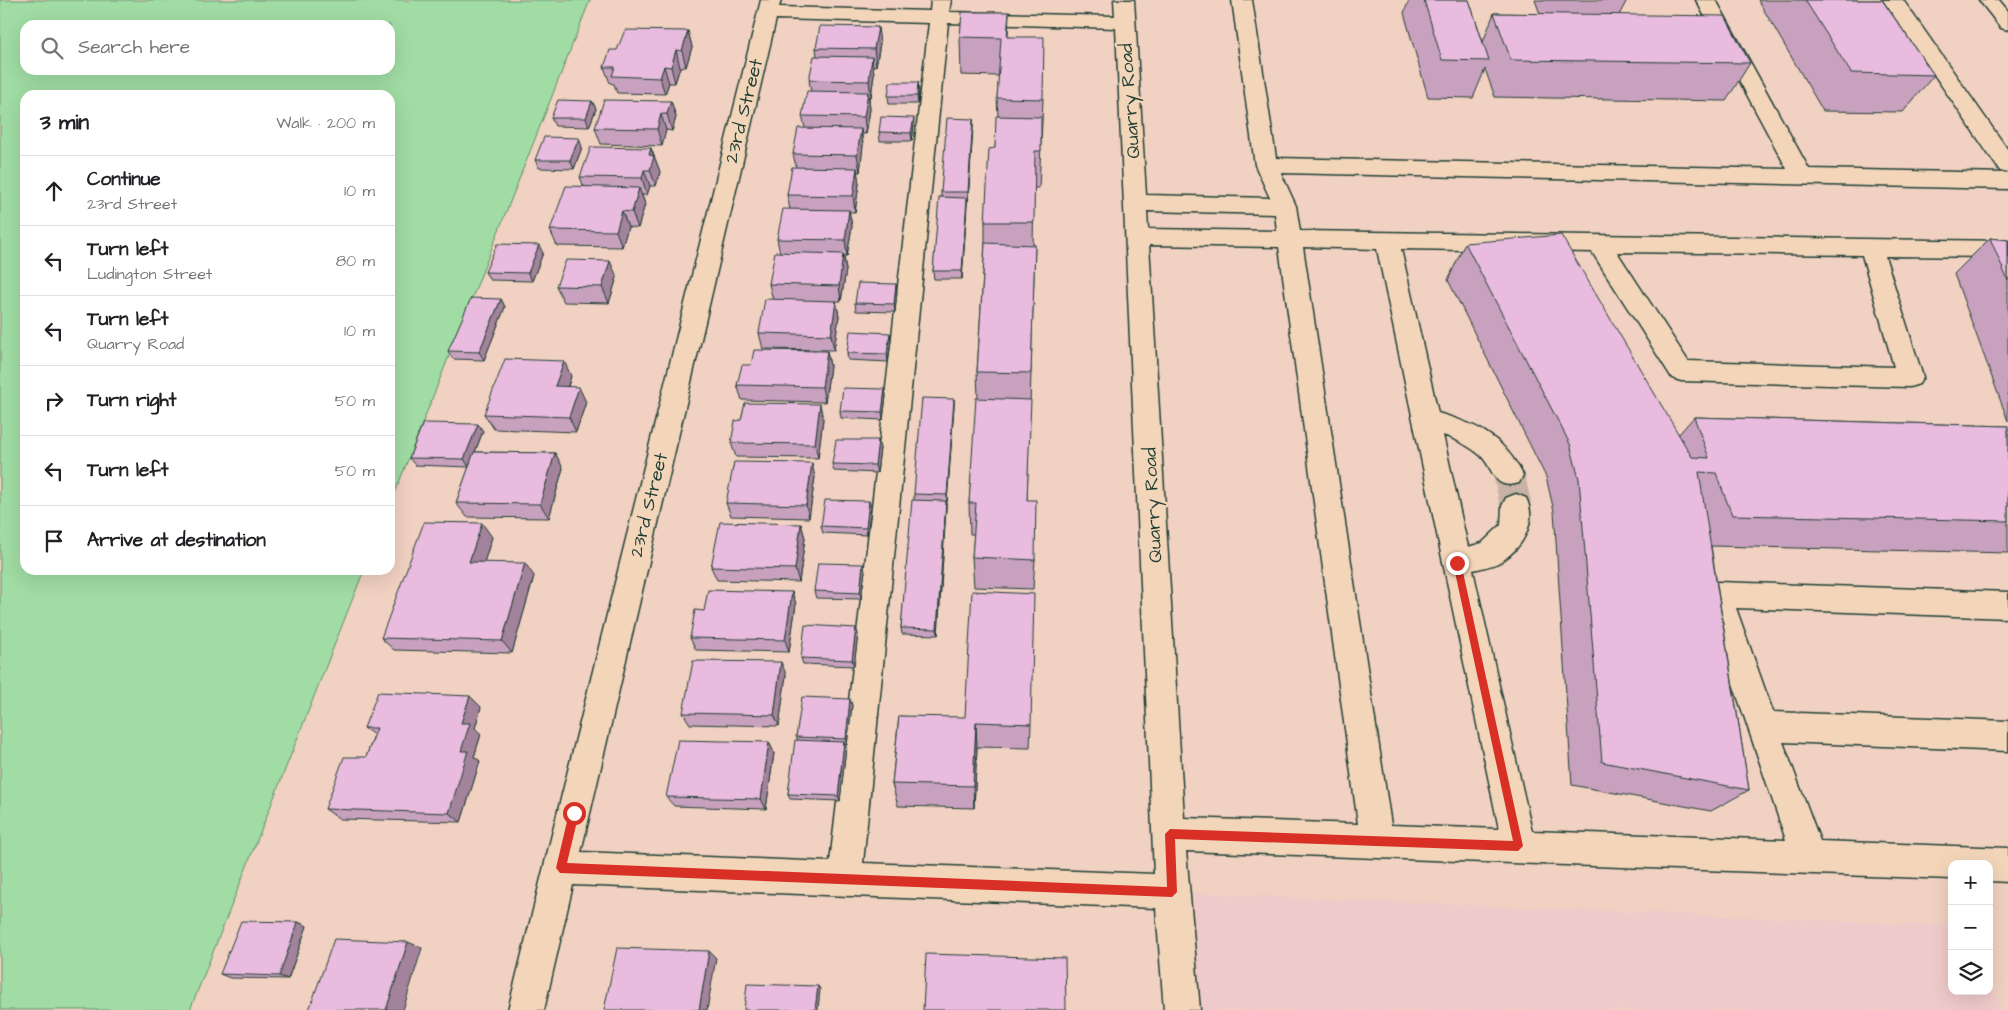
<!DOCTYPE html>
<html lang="en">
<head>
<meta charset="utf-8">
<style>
  body { margin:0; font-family:"Architects Daughter",sans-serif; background:#f2f2f2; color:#202124 }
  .controls { position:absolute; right:15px; bottom:15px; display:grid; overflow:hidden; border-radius:10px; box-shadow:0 5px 20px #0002 }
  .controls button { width:45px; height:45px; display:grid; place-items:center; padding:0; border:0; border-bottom:1px solid #e0e0e0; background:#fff; color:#202124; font:25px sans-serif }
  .stop { position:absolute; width:15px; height:15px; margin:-11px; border:4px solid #d93025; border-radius:50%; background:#fff }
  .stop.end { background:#d93025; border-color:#fff; box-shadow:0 1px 5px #0008 }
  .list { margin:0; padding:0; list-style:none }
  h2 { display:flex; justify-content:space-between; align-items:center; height:65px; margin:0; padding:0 20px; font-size:21px }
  h2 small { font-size:16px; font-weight:400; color:#757577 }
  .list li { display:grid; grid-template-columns:32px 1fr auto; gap:15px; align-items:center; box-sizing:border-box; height:70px; padding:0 20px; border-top:1px solid #e0e0e0 }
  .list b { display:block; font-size:19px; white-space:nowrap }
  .list p { margin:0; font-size:16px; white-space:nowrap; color:#757577 }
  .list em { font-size:16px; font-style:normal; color:#757577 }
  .icon { flex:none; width:28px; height:28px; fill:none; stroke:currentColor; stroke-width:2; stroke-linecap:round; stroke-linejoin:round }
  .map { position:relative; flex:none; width:2008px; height:1010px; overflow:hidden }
  .search { position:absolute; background:#fff; box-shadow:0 5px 20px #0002; left:20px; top:20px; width:375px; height:55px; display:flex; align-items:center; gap:12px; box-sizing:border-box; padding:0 18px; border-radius:15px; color:#757577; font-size:19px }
  .panel { position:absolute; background:#fff; box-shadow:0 5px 20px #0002; left:20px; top:90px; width:375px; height:485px; border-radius:15px }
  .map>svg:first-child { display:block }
</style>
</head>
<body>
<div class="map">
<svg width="2008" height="1010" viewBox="0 0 2008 1010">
  <rect width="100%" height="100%" fill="#f1d1c1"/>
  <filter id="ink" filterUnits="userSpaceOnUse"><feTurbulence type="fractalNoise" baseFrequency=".02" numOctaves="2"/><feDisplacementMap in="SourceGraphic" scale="10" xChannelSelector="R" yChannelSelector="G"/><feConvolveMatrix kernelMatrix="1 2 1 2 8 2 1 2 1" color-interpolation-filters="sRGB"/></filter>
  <g filter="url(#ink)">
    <polygon fill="#efcaca" points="1172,892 1952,926 1952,991 1989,991 1989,982 2001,1010 1180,1010"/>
    <path fill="#a0dca3" stroke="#608c6c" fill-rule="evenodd" d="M0,0H590L390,505V95H25V570H364L190,1010H0ZM25,25H390V70H25Z"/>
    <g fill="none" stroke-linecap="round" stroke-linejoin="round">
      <polyline stroke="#c7b3a5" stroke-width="31" stroke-dasharray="31 15" stroke-linecap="butt" points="1509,475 1516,506"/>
      <defs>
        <g id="minor">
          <path d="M761,0H781L779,7L930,11L931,0H951L949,12L1115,16L1114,0H1134L1146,195L1270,198L1255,165L1232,0H1252L1276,158L1787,169L1696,0H1716L1809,169L2008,173V189L1281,173L1296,206L1300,231L2008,241V257L1885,256L1923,377L1919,384L1910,387L1681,381L1672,378L1592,252L1401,249L1438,413C1478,425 1503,436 1523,475L1519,483C1493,491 1495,470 1481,456C1471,447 1456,439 1443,435L1468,547L1482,543L1501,525L1502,506L1506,498L1516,494L1526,498C1538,522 1522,549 1500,562C1492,566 1482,568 1473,570L1532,831L1786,840L1703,595L1707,586L1717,582L2008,592V618L1736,608L1773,712L2008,721V751L1783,742L1820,841L2008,848V882L1989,881V864H1952V879L1186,851L1200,1010H1164L1156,908L573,885L544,1010H508ZM776,19L929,23L830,862L581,852ZM948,23L1116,28L1154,874L863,863ZM1147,211L1275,214L1277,231L1148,229ZM1149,245L1279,247L1358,824L1184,818ZM1303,247L1377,249L1499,829L1391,825ZM1617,252L1862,255L1894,367L1688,361Z"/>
          <polygon points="1883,0 1903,0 2008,150 2008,173 2000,171"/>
          <polygon points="1979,0 1999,0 2008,11 2008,30 2001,28"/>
        </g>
      </defs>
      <use href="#minor" stroke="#1f3d34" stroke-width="3"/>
      <use href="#minor" fill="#f3d6ba" fill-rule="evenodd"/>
    </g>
    <g fill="#c8a1bf" stroke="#1f3d34">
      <polygon points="1409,0 1469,0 1483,42 1494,13 1540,14 1535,0 1627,0 1619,15 1750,63 1726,101 1495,97 1485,69 1473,98 1428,97 1404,13"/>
      <polygon points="1758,0 1882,0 1934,75 1903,112 1823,111"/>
      <polygon points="1009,12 1008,37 1043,99 1039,188 1034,188 1033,245 1035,245 1027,500 1035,560 1033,589 974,587 972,557 974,534 970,534 969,503 978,398 977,372 985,243 985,222 995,148 998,116 997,98 999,76 961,75 960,37"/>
      <polygon points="688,31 692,47 686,67 680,67 675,83 669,83 665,94 617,93 614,84 610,83 604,67 617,50"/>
      <polygon points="880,43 876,66 873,66 874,74 871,97 869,97 870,109 866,134 862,134 863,145 860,172 857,172 859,184 855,212 849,212 852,226 847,256 844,256 846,270 841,301 836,301 839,316 834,350 763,349 759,333 773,300 769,284 780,253 777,239 790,209 787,195 796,167 793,154 805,128 802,116 811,92 809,80 817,56 816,48"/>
      <polygon points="918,82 919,91 918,104 889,104 888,96"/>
      <polygon points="592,101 596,109 589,127 555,126 551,118"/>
      <polygon points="671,101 676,117 672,131 666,130 662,146 601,144 595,128"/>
      <polygon points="973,119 973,127 968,201 967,201 962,279 934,279 933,271 941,197 941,192"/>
      <polygon points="914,126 912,141 880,141 879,132"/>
      <polygon points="582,147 574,169 539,168 535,160"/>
      <polygon points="651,148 660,172 656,186 650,186 647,195 642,195 645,204 638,228 628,227 622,247 557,246 550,230 584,187 580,177"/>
      <polygon points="1990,238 2008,240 2008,421 1954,274"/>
      <polygon points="1465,243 1679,434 1694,417 2008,426 2008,553 1711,546 1749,790 1711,811 1572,785 1554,511 1546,477 1448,280"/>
      <polygon points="543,253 532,281 490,280 485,272"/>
      <polygon points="617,277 609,303 564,302 556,286"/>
      <polygon points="897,292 895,312 856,311 855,303"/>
      <polygon points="501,299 505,307 484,360 453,359 448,351"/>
      <polygon points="891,340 888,362 848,360 847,353"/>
      <polygon points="827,351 830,366 825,402 742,400 737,385 751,365"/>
      <polygon points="571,376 568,387 586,402 576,432 494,429 484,414"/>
      <polygon points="885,389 886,396 883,420 841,418 840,411"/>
      <polygon points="954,399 954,406 947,502 946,502 946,508 938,635 902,634 901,628 914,500 914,494"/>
      <polygon points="823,419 818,458 736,457 731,443 741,420"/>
      <polygon points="483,431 475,452 555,453 563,468 549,518 467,517 456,503 469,467 415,465 409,458"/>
      <polygon points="880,448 877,473 834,471 832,464"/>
      <polygon points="815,477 809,518 731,516 726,503"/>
      <polygon points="871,508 867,535 823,533 821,526"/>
      <polygon points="801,524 805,538 799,582 717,580 711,567"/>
      <polygon points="492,537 484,562 534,576 512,653 394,650 381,638"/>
      <polygon points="865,571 861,599 816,598 814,591"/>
      <polygon points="792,592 796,604 789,652 696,650 690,638 704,611"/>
      <polygon points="856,628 858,634 854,666 803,664 801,658"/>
      <polygon points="786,674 779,726 690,724 683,713"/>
      <polygon points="470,696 481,707 475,728 481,734 474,757 480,761 461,822 340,819 325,809 366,757 374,735 364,728"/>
      <polygon points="852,705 847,745 845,744 846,747 840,801 790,799 788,794 798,740 796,737"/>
      <polygon points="899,716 1031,724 1030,748 977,747 974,808 898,806 892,784"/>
      <polygon points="769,742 774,753 766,809 674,806 666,797"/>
      <polygon points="298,922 307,926 288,979 230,978 220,974"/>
    </g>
    <g fill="#a3839b" stroke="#1f3d34">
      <polygon points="878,27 880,43 876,66 874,49"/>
      <polygon points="688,31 692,47 686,67 682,51"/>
      <polygon points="676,50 680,67 675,83 671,67"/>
      <polygon points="872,57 874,74 871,97 869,81"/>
      <polygon points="664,66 669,83 665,94 660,78"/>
      <polygon points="918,82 919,91 918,104 917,96"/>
      <polygon points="868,92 870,109 866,134 864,117"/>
      <polygon points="592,101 596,109 589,127 586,118"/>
      <polygon points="671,101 676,117 672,131 667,114"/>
      <polygon points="661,114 666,130 662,146 657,129"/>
      <polygon points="914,118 914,126 912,141 911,133"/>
      <polygon points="973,119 973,127 968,201 968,192"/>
      <polygon points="861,129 863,145 860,172 857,155"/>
      <polygon points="579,138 582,147 574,169 570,160"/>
      <polygon points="651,148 654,157 654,156 660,172 656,186 650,170 649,155"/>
      <polygon points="857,168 859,184 855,212 853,196"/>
      <polygon points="644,170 650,186 647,195 642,178"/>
      <polygon points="639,188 645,204 638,228 632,212"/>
      <polygon points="967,198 967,206 962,279 962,271"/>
      <polygon points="849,210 852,226 847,256 845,240"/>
      <polygon points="622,211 628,227 622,247 616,231"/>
      <polygon points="539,245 543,253 532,281 528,273"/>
      <polygon points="843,254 846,270 841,301 839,286"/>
      <polygon points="610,261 617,277 609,303 602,287"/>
      <polygon points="896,284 897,292 895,312 894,304"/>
      <polygon points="501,299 505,307 484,360 479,352"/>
      <polygon points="836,301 839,316 834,350 831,335"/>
      <polygon points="890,333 891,340 888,362 887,354"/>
      <polygon points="827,351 830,366 825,402 822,387"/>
      <polygon points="564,361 571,376 563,401 555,386"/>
      <polygon points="579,387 586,402 576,432 569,417"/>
      <polygon points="885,389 886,396 883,420 882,412"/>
      <polygon points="954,399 954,406 947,502 947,495"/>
      <polygon points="820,404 823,419 818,458 815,444"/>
      <polygon points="478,424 483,431 469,467 464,459"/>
      <polygon points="878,440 880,448 877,473 875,465"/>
      <polygon points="555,453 563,468 549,518 540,504"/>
      <polygon points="812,463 815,477 809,518 806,505"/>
      <polygon points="869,501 871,508 867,535 866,528"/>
      <polygon points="946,501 946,508 938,635 937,629"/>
      <polygon points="482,523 492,537 480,575 469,562"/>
      <polygon points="801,524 805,538 799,582 795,569"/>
      <polygon points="525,563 534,576 512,653 502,641"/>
      <polygon points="863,564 865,571 861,599 860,593"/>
      <polygon points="792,592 796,604 789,652 785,640"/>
      <polygon points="856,628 858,634 854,666 852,660"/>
      <polygon points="781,662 786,674 779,726 774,715"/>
      <polygon points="470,696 481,707 475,728 481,734 474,757 480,761 461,822 449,813 461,751 461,723"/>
      <polygon points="850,699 852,705 847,745 846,739"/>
      <polygon points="976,722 977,747 974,808 973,786"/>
      <polygon points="769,742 774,753 766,809 761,799"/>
      <polygon points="844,742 846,747 840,801 838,796"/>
      <polygon points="298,922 307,926 288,979 279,976"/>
      <polygon points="408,942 422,948 403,1010 386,1010"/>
      <polygon points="709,951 716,958 707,1010 699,1010"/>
      <polygon points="818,986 820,989 818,1010 815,1010"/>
    </g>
    <g fill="#e9bbde" stroke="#1f3d34">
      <polygon points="1424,0 1469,0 1489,61 1442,60"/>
      <polygon points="1805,0 1882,0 1934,75 1851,73"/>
      <polygon points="962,12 1009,12 1007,37 1044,37 1043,99 997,98 1001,38 960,37"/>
      <polygon points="1494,13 1725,16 1750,63 1511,60"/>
      <polygon points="820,26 878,27 874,49 816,48"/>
      <polygon points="625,30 688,31 682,51 676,50 671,67 664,66 660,78 612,76 615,67 604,67 610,50 617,50"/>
      <polygon points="814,56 872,57 869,81 809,80"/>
      <polygon points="890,82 918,82 917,96 888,96"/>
      <polygon points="807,91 868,92 864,117 802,116"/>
      <polygon points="558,100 592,101 586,118 551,118"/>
      <polygon points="604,100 671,101 667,114 661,114 657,129 595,128"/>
      <polygon points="996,116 1041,117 1041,151 1035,151 1034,222 985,222 989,149 995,148"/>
      <polygon points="881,117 914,118 911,133 879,132"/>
      <polygon points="947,118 973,119 968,192 941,192"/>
      <polygon points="798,128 861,129 857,155 793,154"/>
      <polygon points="544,137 579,138 570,160 535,160"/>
      <polygon points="591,147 651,148 649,155 654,156 650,170 644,170 642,178 580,177"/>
      <polygon points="792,167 857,168 853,196 787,195"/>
      <polygon points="566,186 639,188 632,212 622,211 616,231 550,230"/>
      <polygon points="939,197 967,198 962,271 933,271"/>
      <polygon points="783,209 849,210 845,240 777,239"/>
      <polygon points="1561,235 1692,457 1709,458 1694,417 2008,426 2008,521 1732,515 1716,473 1699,472 1749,790 1602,762 1579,479 1570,444 1465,243"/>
      <polygon points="1990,238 2008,240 2008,281"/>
      <polygon points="985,243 1035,245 1031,373 977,372"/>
      <polygon points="497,244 539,245 528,273 485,272"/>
      <polygon points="775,252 843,254 839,286 769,284"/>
      <polygon points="566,260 610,261 602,287 556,286"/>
      <polygon points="858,283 896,284 894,304 855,303"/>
      <polygon points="471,298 501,299 479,352 448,351"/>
      <polygon points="765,299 836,301 831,335 759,333"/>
      <polygon points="850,331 890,333 887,354 847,353"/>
      <polygon points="754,350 827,351 822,387 737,385 742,365 751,365"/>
      <polygon points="505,359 564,361 555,386 579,387 569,417 484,414"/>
      <polygon points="843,388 885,389 882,412 840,411"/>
      <polygon points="922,398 954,399 947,495 914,494"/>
      <polygon points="976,398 1031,400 1027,500 1036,500 1035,560 972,557 976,503 969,503"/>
      <polygon points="745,403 820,404 815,444 731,443 735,421 741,420"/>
      <polygon points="423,423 478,424 464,459 409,458"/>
      <polygon points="836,440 878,440 875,465 832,464"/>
      <polygon points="474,452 555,453 540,504 456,503"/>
      <polygon points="734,462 812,463 806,505 726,503"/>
      <polygon points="825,500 869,501 866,528 821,526"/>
      <polygon points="912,500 946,501 937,629 901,628"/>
      <polygon points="424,522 482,523 469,562 525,563 502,641 381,638"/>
      <polygon points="720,522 801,524 795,569 711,567"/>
      <polygon points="818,563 863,564 860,593 814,591"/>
      <polygon points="708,590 792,592 785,640 690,638 695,610 704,611"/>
      <polygon points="972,591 1034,594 1031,724 976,722 973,786 892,784 899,716 965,717"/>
      <polygon points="805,625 856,628 852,660 801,658"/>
      <polygon points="693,661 781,662 774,715 683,713"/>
      <polygon points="378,692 470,696 461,723 470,723 461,751 468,751 449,813 325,809 344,757 366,757 377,728 364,728"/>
      <polygon points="802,697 850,699 846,739 796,737"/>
      <polygon points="678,740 769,742 761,799 666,797"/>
      <polygon points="795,740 844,742 838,796 788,794"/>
      <polygon points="241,921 298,922 279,976 220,974"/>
      <polygon points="334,939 408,942 386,1010 309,1010"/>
      <polygon points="617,948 709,951 699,1010 604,1010"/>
      <polygon points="926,954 1065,958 1066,1010 923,1010"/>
      <polygon points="747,984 818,986 815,1010 744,1010"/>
    </g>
  </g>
  <polygon fill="#d93025" points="1457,559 1461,563 1523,846 1518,851 1175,839 1177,892 1172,897 560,873 556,868 569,813 574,808 579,813 567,863 1167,887 1165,834 1170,829 1513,841 1453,563"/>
  <g text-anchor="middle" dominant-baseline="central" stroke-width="4.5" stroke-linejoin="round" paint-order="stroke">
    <g font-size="19" fill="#1f3d34" stroke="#f3d6ba">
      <text transform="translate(1130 101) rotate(-94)">Quarry Road</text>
      <text transform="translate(744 111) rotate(-76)">23rd Street</text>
      <text transform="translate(649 505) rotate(-76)">23rd Street</text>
      <text transform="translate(1153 505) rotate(-93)">Quarry Road</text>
    </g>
  </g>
</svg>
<div class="controls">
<button>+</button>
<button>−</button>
<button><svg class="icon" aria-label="layers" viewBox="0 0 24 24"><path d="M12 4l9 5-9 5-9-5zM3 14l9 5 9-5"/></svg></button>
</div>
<div class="stop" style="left:574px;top:813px"></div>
<div class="stop end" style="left:1457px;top:563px"></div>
<div class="search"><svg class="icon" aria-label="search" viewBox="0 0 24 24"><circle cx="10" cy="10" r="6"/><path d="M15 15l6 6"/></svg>Search here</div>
<section class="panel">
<h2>3 min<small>Walk · 200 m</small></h2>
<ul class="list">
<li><svg class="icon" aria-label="ahead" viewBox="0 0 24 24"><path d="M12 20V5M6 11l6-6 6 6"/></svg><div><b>Continue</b><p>23rd Street</p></div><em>10 m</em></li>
<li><svg class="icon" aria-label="left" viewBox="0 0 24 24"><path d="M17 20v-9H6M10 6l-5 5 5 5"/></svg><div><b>Turn left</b><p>Ludington Street</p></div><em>80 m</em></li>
<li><svg class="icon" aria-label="left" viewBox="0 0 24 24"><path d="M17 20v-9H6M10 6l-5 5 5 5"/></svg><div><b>Turn left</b><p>Quarry Road</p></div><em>10 m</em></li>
<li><svg class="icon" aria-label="right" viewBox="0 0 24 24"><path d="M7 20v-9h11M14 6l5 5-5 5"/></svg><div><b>Turn right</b></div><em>50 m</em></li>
<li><svg class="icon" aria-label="left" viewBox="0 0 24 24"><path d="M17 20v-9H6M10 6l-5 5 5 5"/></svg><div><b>Turn left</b></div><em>50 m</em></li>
<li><svg class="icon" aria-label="arrive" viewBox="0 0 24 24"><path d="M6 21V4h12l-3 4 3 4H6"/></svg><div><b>Arrive at destination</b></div></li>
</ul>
</section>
</div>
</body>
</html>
